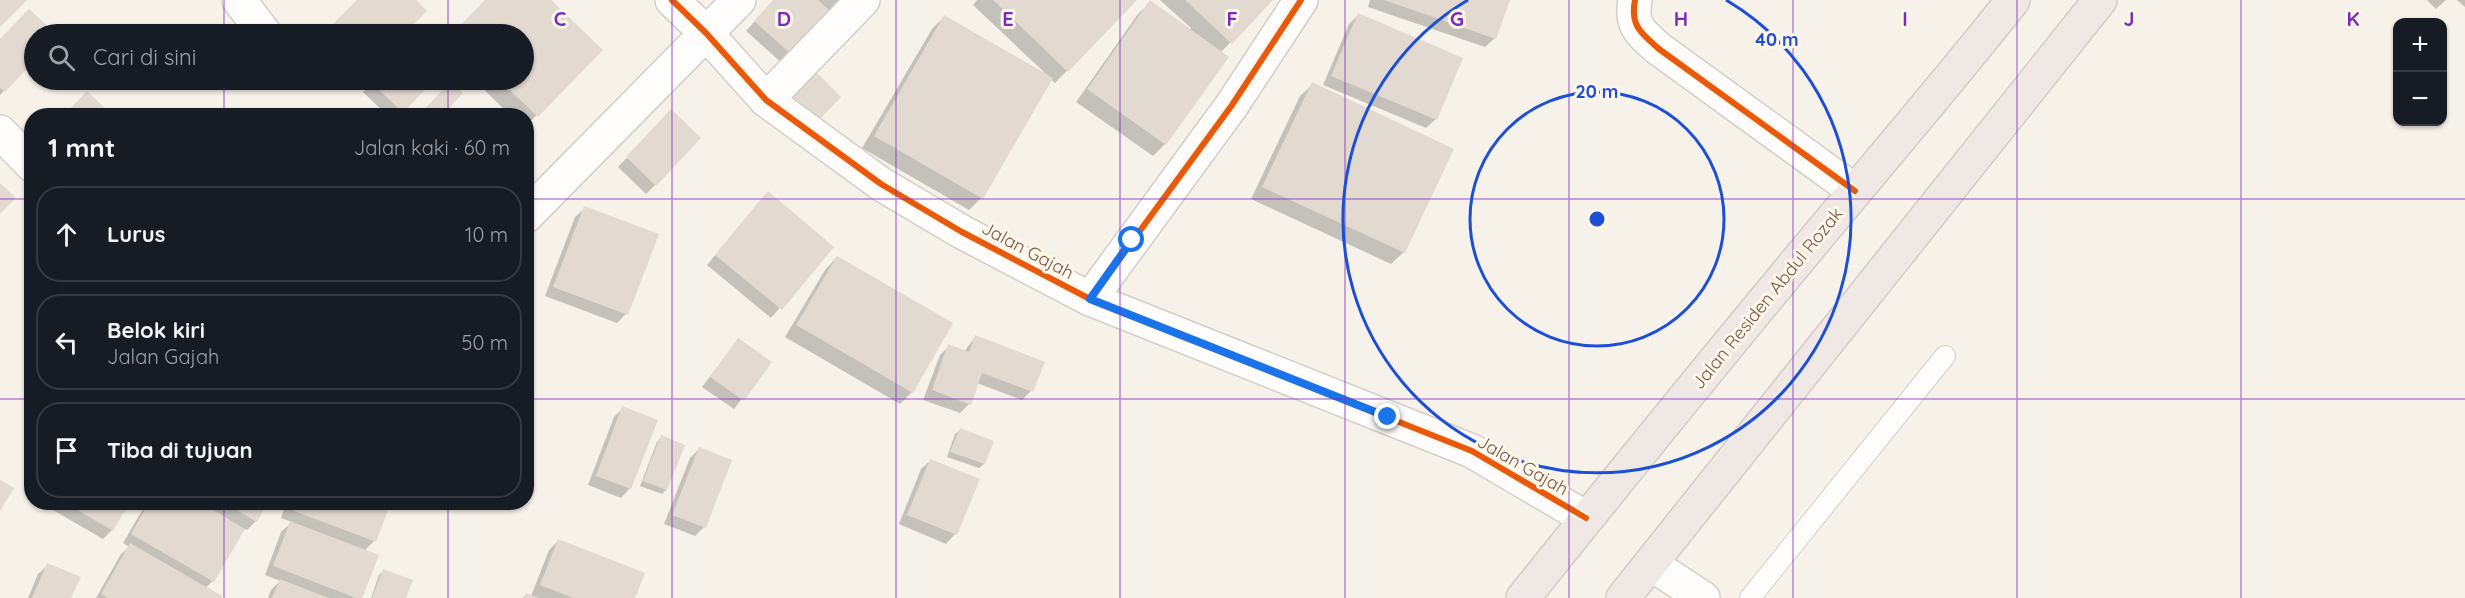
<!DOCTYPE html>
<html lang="id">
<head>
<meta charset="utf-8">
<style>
  body { margin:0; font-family:Quicksand,sans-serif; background:#20242c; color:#f1f3f6 }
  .controls { position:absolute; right:18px; top:18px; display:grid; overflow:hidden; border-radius:12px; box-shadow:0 2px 4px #0004 }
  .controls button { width:54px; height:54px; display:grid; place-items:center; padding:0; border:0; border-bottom:2px solid #363941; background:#171b24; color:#f1f3f6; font:30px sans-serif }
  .stop { position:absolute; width:18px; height:18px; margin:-14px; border:4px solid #1a73e8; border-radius:50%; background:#fff }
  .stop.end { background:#1a73e8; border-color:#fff; box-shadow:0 2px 6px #0008 }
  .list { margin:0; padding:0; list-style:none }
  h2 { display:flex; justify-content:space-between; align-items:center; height:78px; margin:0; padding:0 24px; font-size:26px }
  h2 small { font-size:20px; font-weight:400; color:#9ea1a6 }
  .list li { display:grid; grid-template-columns:39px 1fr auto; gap:18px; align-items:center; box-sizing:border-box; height:96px; margin:0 12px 12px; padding:0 12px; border:2px solid #363941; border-radius:24px }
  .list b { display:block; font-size:22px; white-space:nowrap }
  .list p { margin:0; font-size:20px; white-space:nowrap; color:#9ea1a6 }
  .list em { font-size:20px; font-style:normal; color:#9ea1a6 }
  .icon { flex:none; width:33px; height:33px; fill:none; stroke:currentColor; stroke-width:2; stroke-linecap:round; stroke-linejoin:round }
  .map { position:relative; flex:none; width:2465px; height:598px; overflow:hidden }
  .search { position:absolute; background:#171b24; box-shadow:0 2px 4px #0004; left:24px; top:24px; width:510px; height:66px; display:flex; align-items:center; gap:15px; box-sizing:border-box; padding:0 21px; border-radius:33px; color:#9ea1a6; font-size:22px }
  .panel { position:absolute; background:#171b24; box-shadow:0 2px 4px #0004; left:24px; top:108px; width:510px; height:402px; border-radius:24px }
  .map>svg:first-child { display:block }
</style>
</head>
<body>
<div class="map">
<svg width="2465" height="598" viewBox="0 0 2465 598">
  <rect width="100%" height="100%" fill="#f6f1e9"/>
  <g fill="#0003">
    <polygon points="358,0 414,0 425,11 402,34 325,34"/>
    <polygon points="487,0 549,0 600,50 526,126 526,116 511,116 474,80 524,80 524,34 454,34"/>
    <polygon points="774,0 842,0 783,64 746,31"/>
    <polygon points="977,0 1135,0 1055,83 1051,79 981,198 969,210 862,148 932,29 944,17 1046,74 973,5"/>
    <polygon points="1160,0 1271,0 1221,52 1165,144 1153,156 1076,102 1138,14 1151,2 1189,30 1191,28"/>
    <polygon points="1370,0 1508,0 1495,38 1485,47 1368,7"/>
    <polygon points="2427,0 2446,0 2436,9"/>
    <polygon points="2457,0 2465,0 2465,7"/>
    <polygon points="29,11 54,34 34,34 34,59 0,95 0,40"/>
    <polygon points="1358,15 1436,119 1426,128 1323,85 1349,24"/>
    <polygon points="344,80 358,80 351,86"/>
    <polygon points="375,80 432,80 398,116 388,116 363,92"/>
    <polygon points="1313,84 1404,252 1391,264 1251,199 1300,96"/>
    <polygon points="662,121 655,185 646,194 618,167"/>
    <polygon points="759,202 832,247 771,318 707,265"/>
    <polygon points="585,208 626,314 617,323 545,296 575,217"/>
    <polygon points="837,257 912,392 900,404 785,337 825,270"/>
    <polygon points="975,337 1031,391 1022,400 977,383 969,404 960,413 923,400 940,355 949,346 964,352"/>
    <polygon points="738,340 770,362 734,409 702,387"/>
    <polygon points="623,408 630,488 621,498 588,485 614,417"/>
    <polygon points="960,430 992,442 984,464 979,468 947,457 955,434"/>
    <polygon points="662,437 666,490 662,494 640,486 657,442"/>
    <polygon points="699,449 704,527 695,536 664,524 690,458"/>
    <polygon points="931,460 978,480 955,534 946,544 899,524 921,469"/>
    <polygon points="32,483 32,498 25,494"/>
    <polygon points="39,502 129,502 112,530 103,539"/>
    <polygon points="147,502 267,502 256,521 247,530 244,529 213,581 205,588 219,598 96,598 121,554 129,547 123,543"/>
    <polygon points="287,502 389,503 374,541 364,551 360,598 268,598 271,590 280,581 265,575 281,532 292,522 281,518"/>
    <polygon points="558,541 634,598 523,598 526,594 531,596 549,550"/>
    <polygon points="48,565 70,598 28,598 38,574"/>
    <polygon points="384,570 404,598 371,598 379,575"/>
  </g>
  <g fill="#e2d9d1">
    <polygon points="0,0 27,0 0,27"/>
    <polygon points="357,0 416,0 427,11 404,34 323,34"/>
    <polygon points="485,0 551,0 603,50 538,117 499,80 524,80 524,34 452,34"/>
    <polygon points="773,0 818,0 831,12 793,56 754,21"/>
    <polygon points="993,0 1137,0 1068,72"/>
    <polygon points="1150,0 1229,57 1166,145 1087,89"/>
    <polygon points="1185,0 1273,0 1232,44"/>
    <polygon points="1384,0 1510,0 1496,39"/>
    <polygon points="29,9 56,34 34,34 34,61 5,92 0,88 0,39"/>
    <polygon points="1358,13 1463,58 1437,120 1331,76"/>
    <polygon points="944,15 1053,78 983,199 874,136"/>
    <polygon points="816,72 841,97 818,121 792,96"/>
    <polygon points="373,80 434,80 403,113 371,82"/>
    <polygon points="451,81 463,93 442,116 418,116"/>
    <polygon points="1312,82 1454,149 1405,253 1262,187"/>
    <polygon points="87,91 113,116 63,116"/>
    <polygon points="671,109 701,138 656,186 626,157"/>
    <polygon points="0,183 16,198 0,214"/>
    <polygon points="768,191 834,247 782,310 715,255"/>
    <polygon points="584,206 659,234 628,315 553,287"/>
    <polygon points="837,256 953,323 913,393 796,325"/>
    <polygon points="975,335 1045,362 1033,392 982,373 971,405 932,390 948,344 969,352"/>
    <polygon points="738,338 772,362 744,401 710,377"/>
    <polygon points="622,406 658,420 631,489 596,476"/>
    <polygon points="960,428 994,441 985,464 950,452"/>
    <polygon points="661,435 685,445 667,490 643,481"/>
    <polygon points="699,447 732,460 706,528 672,515"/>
    <polygon points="930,459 980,479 957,535 907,515"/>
    <polygon points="0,480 14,488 0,511"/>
    <polygon points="64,502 130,502 113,531"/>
    <polygon points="149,502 200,502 245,529 214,582 131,534"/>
    <polygon points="223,502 268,502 257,522"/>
    <polygon points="292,502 391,502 376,542 289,509"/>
    <polygon points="290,521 379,555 362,598 356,598 273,566"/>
    <polygon points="558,539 645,573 635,598 573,598 540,585"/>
    <polygon points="130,543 222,596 221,598 108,598 101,594"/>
    <polygon points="47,563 81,577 71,598 32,598"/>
    <polygon points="383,569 413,580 406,598 372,598"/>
    <polygon points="280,579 329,598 272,598"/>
    <polygon points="526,593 539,598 524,598"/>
  </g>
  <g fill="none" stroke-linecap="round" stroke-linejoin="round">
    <defs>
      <polyline id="lane" points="1750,598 1945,356"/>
      <g id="street">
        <polyline points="239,0 265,34"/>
        <polyline points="672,0 706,33 766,100 881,184 962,232 1090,299 1472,451 1586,518"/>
        <path d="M1635,0C1630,26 1641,33 1659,49L1855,191"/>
        <polyline points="766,100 863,0"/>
        <polyline points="0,132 32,165"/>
        <polyline points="526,216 739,0"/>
        <polyline points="1090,299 1232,105 1301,0"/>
        <polyline points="1651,564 1703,598"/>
      </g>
      <g id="highway">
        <path d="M1523,598C1632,462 1742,327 1854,193C1907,129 1961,66 2013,0"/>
        <polyline points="1623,598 2100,0"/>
      </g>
    </defs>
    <use href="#lane" stroke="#d5cec7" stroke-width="22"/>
    <use href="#street" stroke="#d5cec7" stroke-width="36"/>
    <use href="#highway" stroke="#d5ccc5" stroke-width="36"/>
    <use href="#lane" stroke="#fefdfc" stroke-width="20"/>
    <use href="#street" stroke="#fefdfc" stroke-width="33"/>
    <use href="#highway" stroke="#f0e8e4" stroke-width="33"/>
    <defs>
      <g id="cycleway">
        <polyline points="672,0 706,33 766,100 881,184 962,232 1090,299 1472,451 1586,518"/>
        <path d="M1635,0C1630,26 1641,33 1659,49L1855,191"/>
        <polyline points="1090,299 1232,105 1301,0"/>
      </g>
    </defs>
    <use href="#cycleway" stroke="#fef6e9" stroke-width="10"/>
    <use href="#cycleway" stroke="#e8590c" stroke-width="6"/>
  </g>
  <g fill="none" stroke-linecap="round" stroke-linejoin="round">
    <polyline stroke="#1a73e8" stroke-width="8" points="1132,240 1090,299 1388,417"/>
  </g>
  <path fill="none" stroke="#7b2cbf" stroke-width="1.5" stroke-opacity="0.55" d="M224,0V34M448,0V34M672,0V598M896,0V598M1120,0V598M1345,0V598M1569,0V598M1793,0V598M2017,0V598M2241,0V598M224,80V116M448,80V116M0,199H32M526,199H2465M0,399H32M526,399H2465M224,502V598M448,502V598"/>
  <g fill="none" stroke="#1d4ed8" stroke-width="3">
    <circle cx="1597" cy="219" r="127"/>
    <path d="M1726 0A254 254 0 1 1 1468 0"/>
  </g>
  <g text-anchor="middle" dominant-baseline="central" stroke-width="6" stroke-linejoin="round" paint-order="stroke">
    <g font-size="18" fill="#73584a" stroke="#fef6e9">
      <text transform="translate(1028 250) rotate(28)">Jalan Gajah</text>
      <text transform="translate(1767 298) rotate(-51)">Jalan Residen Abdul Rozak</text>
      <text transform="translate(1523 465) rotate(30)">Jalan Gajah</text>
    </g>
  </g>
  <g font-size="20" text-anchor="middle" font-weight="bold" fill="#7b2cbf" stroke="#fef6e9" stroke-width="6" stroke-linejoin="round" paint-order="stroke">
    <text x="560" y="26">C</text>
    <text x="784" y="26">D</text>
    <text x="1008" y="26">E</text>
    <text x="1232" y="26">F</text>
    <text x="1457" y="26">G</text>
    <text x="1681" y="26">H</text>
    <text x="1905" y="26">I</text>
    <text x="2129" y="26">J</text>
    <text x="2353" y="26">K</text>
  </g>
  <circle cx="1597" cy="219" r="9" fill="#1d4ed8" stroke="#fef6e9" stroke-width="3"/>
  <g font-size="18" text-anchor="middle" font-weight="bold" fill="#1d4ed8" stroke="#fef6e9" stroke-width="6" stroke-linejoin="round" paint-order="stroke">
    <text x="1777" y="46">40 m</text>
    <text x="1597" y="98">20 m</text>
  </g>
</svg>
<div class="controls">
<button>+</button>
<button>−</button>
</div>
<div class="stop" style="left:1132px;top:240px"></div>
<div class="stop end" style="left:1388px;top:417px"></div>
<div class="search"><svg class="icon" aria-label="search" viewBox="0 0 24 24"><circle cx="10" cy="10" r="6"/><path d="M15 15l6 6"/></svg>Cari di sini</div>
<section class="panel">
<h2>1 mnt<small>Jalan kaki · 60 m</small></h2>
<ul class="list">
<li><svg class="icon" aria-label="ahead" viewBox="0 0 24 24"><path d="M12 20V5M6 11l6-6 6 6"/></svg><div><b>Lurus</b></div><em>10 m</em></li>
<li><svg class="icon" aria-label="left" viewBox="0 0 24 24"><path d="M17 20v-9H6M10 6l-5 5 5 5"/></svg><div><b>Belok kiri</b><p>Jalan Gajah</p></div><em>50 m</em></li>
<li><svg class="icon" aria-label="arrive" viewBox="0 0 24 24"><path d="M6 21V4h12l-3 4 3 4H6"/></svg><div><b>Tiba di tujuan</b></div></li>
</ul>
</section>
</div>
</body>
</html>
